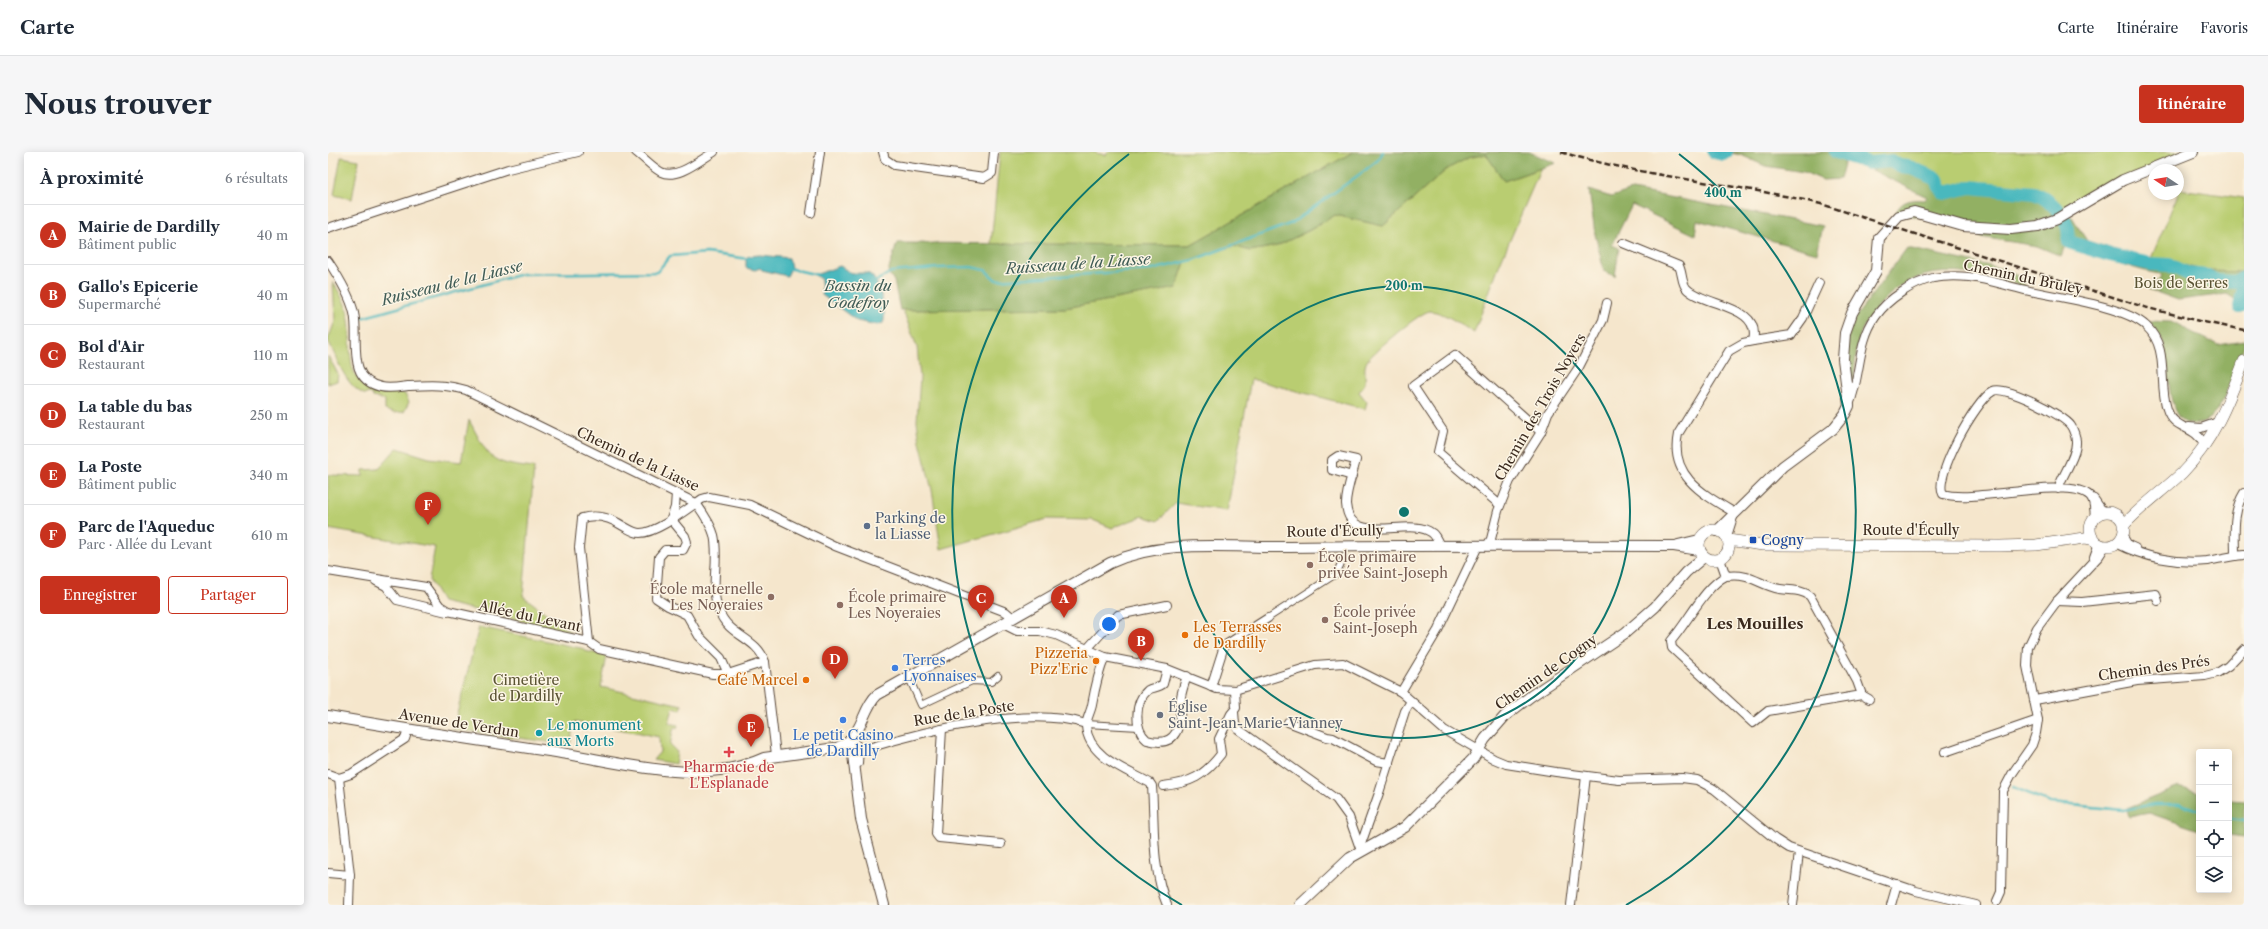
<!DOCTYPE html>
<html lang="fr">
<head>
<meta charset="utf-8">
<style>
  :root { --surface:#fff; --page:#f6f6f7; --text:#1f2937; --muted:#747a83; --line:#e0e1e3; --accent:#c8321e }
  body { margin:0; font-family:"Libre Caslon Text",serif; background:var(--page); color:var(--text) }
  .controls { position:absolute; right:12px; bottom:12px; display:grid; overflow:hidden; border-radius:4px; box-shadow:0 2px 10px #0003 }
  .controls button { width:36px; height:36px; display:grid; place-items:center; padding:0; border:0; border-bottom:1px solid var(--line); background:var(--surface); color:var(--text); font:20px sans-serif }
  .compass { position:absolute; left:1820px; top:12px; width:36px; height:36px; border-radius:50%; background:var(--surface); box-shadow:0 2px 10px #0003; rotate:282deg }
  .you { position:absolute; left:781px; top:472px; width:14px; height:14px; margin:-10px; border:3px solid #fff; border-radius:50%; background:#1a73e8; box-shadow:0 0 0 6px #1a73e833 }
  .badge { display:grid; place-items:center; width:26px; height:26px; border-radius:50%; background:var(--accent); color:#fff; font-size:13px; font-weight:700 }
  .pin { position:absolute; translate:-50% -33px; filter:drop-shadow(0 1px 2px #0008) }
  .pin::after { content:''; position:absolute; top:21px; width:14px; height:12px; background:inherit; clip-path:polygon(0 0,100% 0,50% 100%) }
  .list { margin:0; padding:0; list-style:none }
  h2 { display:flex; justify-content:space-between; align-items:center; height:52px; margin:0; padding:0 16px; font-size:17px }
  h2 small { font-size:13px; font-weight:400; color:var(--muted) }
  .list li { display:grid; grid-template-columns:26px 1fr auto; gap:12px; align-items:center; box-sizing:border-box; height:60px; padding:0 16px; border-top:1px solid var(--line) }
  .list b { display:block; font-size:15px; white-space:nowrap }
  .list p { margin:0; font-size:13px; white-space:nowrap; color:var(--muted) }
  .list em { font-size:13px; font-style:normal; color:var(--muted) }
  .actions { display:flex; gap:8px; padding:12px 16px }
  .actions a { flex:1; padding:9px 0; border:1px solid var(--accent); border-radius:4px; text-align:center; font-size:14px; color:var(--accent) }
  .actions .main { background:var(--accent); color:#fff }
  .icon { flex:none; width:22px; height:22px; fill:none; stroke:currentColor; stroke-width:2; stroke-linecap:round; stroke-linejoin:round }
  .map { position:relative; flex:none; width:1916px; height:753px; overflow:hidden; border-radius:4px }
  header { display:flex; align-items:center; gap:24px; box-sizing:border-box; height:56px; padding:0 20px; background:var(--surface); border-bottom:1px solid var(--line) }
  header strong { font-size:19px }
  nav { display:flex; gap:22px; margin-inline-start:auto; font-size:14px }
  .intro { display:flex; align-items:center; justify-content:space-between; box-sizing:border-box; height:96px; padding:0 24px }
  h1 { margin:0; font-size:28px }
  .button { padding:10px 18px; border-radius:4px; background:var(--accent); color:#fff; font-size:14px; font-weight:700 }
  main { display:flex; gap:24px; padding:0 24px }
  aside { flex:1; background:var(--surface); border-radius:4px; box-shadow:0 2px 10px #0003 }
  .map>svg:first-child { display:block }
</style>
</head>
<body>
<header>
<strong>Carte</strong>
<nav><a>Carte</a><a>Itinéraire</a><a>Favoris</a></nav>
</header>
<div class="intro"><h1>Nous trouver</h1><a class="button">Itinéraire</a></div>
<main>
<aside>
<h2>À proximité<small>6 résultats</small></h2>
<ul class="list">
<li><span class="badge">A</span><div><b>Mairie de Dardilly</b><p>Bâtiment public</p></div><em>40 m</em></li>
<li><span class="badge">B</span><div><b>Gallo's Epicerie</b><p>Supermarché</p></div><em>40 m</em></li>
<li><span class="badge">C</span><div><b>Bol d'Air</b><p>Restaurant</p></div><em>110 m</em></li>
<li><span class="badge">D</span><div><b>La table du bas</b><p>Restaurant</p></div><em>250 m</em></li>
<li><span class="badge">E</span><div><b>La Poste</b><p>Bâtiment public</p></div><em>340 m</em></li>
<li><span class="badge">F</span><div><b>Parc de l'Aqueduc</b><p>Parc · Allée du Levant</p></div><em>610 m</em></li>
</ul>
<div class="actions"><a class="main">Enregistrer</a><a>Partager</a></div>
</aside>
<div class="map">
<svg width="1916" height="753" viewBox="0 0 1916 753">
  <rect width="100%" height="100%" fill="#fcf5e5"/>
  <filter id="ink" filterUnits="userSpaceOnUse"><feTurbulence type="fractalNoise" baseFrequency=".025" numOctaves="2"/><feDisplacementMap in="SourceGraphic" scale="8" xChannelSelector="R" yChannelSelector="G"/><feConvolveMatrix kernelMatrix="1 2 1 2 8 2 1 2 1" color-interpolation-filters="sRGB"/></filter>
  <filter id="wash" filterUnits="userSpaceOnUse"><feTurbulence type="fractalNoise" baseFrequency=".012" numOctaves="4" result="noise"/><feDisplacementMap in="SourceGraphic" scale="16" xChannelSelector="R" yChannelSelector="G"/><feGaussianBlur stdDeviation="0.9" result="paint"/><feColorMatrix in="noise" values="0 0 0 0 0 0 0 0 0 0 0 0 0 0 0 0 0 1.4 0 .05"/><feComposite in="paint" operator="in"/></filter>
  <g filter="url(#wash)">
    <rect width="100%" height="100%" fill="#f5e6cc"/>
    <g fill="#b9cd71" stroke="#7a7c48">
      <polygon points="672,0 763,0 778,3 779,0 1025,0 862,93 663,92"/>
      <polygon points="1508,0 1865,0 1732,60 1725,52 1698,39 1642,35 1617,41 1605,24 1591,20 1581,15 1571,14 1559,8 1541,11"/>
      <path d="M1158,2L1176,29L1213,16L1170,116L1146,181C1133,173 1117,160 1102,159C1093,159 1045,200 1039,209C1035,216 1038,222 1037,230C1037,233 1033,237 1031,240L1039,250L1037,257L923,227L899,359L848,351L830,369L815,364L784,376L765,368L719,367L613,397L604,338L592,290L589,269L592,225L589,195L575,158L737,156L848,136L857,110L906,94L922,99L949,94L982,78L1007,63L1055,74L1119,17L1140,6Z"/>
      <polygon points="13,5 31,8 24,47 6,43"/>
      <polygon points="1852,37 1916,46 1916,120 1877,119 1841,109 1822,109"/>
      <path d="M5,130C11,140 18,151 20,163C26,189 14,221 41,237C53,243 66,237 77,242L81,250L76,260L66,261L57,258V248L45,245L44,242L39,241L38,243C17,235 9,206 0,188L7,169Z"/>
      <polygon points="0,204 10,222 9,229 0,232"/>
      <path d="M141,268C162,307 160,311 206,316L195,444L244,481L114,450L101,428L107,395L0,377V323L35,324V318L50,317L69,296L101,306L133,310Z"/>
      <polygon points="151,475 257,497 257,499 279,504 273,535 354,553 353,558 345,556 341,571 350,573 349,576 346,575 342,593 349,600 347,612 325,608 332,600 331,585 308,580 246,570 242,593 125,577"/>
    </g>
    <g fill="#92b063" stroke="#666d40">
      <polygon points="1025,0 1201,0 1228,11 1176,29 1158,2 1140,6 1119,17 1055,74 1007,63 982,78 949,94 922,99 906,94 857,110 848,136 737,156 572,158 566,129 560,120 569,91 862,93"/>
      <polygon points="1398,0 1508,0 1518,4 1512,27 1495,28 1476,20 1437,14 1413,3"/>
      <path d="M1525,7L1541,11L1563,9L1571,14L1581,15L1609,27L1612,36L1618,41L1642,35L1706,41C1719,45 1729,54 1734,66L1744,65L1759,89L1822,109H1841L1877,119L1916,120V156L1909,154L1910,149L1899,142L1850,148L1820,137L1833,126L1834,122C1820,122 1746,98 1739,88L1733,104L1709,94L1652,85L1649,82V75L1568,61C1572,48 1585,47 1597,48L1599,45L1536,14Z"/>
      <polygon points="1261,38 1283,45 1304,38 1495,74 1489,101 1369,68 1367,83 1304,53 1284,93 1291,96 1287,124 1276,119 1267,82"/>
      <path d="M1579,96L1676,117L1697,128L1696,134C1645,122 1599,105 1556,148C1547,158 1536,170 1532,183C1527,200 1527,220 1524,238L1520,226L1519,189L1526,167Z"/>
      <path d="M1820,169L1843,170L1890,193L1916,189C1916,204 1905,224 1899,238C1894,252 1889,264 1874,270C1838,283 1842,225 1839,206C1837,192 1831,179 1820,169Z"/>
      <polygon points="1851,635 1871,641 1871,678 1821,661 1801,665 1799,656"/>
      <polygon points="1901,648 1916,649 1916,685 1901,683"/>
    </g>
    <g fill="#48b8be" stroke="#42716e">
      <polygon points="432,103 461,106 463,116 459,124 434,118 432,116 427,118 418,116 418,106 421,104"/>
      <path d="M512,114C516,116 521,121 526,121C531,122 537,120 541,122C551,126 560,163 555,171L550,173L529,169L494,143L493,127L487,123Z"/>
    </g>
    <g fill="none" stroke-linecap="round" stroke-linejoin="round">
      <g stroke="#48b8be" stroke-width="2.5">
        <polyline points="460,116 490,123"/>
        <polyline points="545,131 563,120 610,116 643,115 657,118 668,128 823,118 865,108 964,71 1036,19 1050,8 1055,0"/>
        <polyline points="33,166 194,122 329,120 342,104 379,101 420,107"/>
        <polyline points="1685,635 1723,651 1795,658 1826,652 1851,652 1871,658"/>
        <polyline points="1901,666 1916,668"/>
      </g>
      <g stroke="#48b8be" stroke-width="14">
        <polyline points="1386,0 1395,2 1398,0"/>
        <path d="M1508,0L1541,11L1563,9L1571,14L1581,15L1609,27L1612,36L1617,41L1642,35L1706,41C1721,46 1736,62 1740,77C1741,82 1740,86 1741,90L1782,103L1822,112L1841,113L1861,122L1878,124L1886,129L1907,130L1916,126"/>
        <polyline points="1912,155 1916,133"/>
      </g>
    </g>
  </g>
  <g filter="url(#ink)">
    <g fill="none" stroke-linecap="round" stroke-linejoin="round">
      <defs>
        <g id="pedestrian">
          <polyline points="940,466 1008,422 1016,405"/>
          <polyline points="582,528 593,553 644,529 663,530 670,524"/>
          <polyline points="758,572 811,575"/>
        </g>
        <g id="minor">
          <path d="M308,0C316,6 324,15 333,20C349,28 372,8 386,0"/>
          <polyline points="555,0 557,7 566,13 656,26 664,21 666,0"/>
          <polyline points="483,61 492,0"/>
          <polyline points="0,76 180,17 250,0"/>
          <path d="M1295,91L1351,114C1355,122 1353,131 1359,137C1378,155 1434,153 1425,189L1415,191L1401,199L1350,282C1341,324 1375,342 1407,361"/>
          <path d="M0,109C10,124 22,143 26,161C32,186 17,227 53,235C62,237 72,235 80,234C101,233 118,232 138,238L368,351C375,361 383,372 386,383C392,408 381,436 391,459C401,485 429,485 437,510L448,603"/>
          <polyline points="1425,189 1463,183 1475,166 1491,131"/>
          <path d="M1521,253C1533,225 1529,190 1548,164C1560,147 1584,131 1605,126C1617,124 1629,124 1641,125C1660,127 1679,134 1697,138C1728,145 1797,154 1818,174C1842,196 1830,230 1839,257C1845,278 1868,273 1876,293"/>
          <polyline points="1861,275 1873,276 1890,270"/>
          <path d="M1024,324L1004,318V308L1010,304L1028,308C1025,321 1018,338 1018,352C1021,397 1082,363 1104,381C1108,384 1110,390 1112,394"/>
          <path d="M1730,337C1734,323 1749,304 1748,289C1748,285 1745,277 1743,274C1736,263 1677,233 1665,239C1648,248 1605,325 1615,342C1647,352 1741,323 1762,344C1767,349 1766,358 1767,365"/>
          <polyline points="1766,347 1773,357 1779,360"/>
          <polyline points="1172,353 1110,300 1115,279 1085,234 1127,203 1213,280"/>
          <polyline points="343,367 357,384 359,390 355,398 337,398 331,405 328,446 340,454 359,463 371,484 393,506 400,522"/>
          <polyline points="343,367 347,355 348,341"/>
          <polyline points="1794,383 1800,393 1807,396"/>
          <path d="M1788,391C1815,405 1848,412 1879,409C1891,407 1903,404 1916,403"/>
          <polyline points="1159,394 1163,387 1170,359 1182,329 1213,280 1220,261 1251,215 1275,168 1279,151"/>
          <path d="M1907,404C1907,382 1904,360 1916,341"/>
          <polyline points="1766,405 1771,391"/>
          <path d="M1392,407L1398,424C1425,421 1430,433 1452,437C1464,439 1472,437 1482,444L1529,529L1534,543L1440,559L1425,571L1344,496L1343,489C1360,470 1377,434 1398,424"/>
          <polyline points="0,419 98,435 112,454 120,459 261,490 271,497 385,522 400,522 437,510"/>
          <polyline points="48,429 58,434 69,448 119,460"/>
          <polyline points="1729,449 1754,450 1828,442 1830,449"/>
          <polyline points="675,472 689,479 712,479 728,483 777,505 839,517 889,537 907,538 987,513 1015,511 1073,540 1116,578 1166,607 1178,612 1228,620 1291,628 1354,626 1369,628 1386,637 1447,687 1461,696 1588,739 1648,753"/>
          <path d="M261,490L251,396L254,366C268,362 283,366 295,374C301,377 306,381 312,381C329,381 359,357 374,347L381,345L422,353L507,394L678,460L685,466"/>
          <polyline points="759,497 790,463 839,453"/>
          <path d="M777,505C770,521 767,536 764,553C763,559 758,568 758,574C760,605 799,618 822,631L824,634C827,675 823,715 839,753"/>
          <path d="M839,517L835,532C830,536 824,535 820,538C806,550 806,577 819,588C854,598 852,567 853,545C854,538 857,530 859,524"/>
          <polyline points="883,535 896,494 940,466"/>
          <polyline points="1073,540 1110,478 1150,394"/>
          <polyline points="1534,543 1541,547"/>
          <polyline points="1707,548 1809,529 1877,524 1889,521 1900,514 1916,497"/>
          <polyline points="906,560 907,572 910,577 1008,647 1021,665 1033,699"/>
          <polyline points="960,570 999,585 1005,586 1048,609 1061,611"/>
          <polyline points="614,577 608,682 611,686 673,692"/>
          <path d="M530,596L537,597C595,579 699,553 758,572"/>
          <polyline points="1617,600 1710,568"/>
          <polyline points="0,622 11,626 23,622 77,587 80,578"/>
          <polyline points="11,626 22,723 21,753"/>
          <path d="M835,634C863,631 876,624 893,602L891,587L903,562L908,556L907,538"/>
          <polyline points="1032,695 1051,641 1077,559 1083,549"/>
          <polyline points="0,721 22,723"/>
          <polyline points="1669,749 1673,740 1675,639 1684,622 1704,593 1708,581 1710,568 1699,514 1700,495 1709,476 1729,449 1771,404 1778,393"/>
          <polyline points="1243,753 1258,624"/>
          <polyline points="1465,753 1471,700"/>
          <polyline points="1563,753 1569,732"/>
        </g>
        <g id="tertiary">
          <polyline points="1389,379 1455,314 1505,277 1517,262 1521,254 1515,207 1517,181 1524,161 1548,119 1551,86 1571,64 1586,60 1635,74 1683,77 1710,74 1729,67 1795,28 1865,0"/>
          <polyline points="1398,384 1404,365"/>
          <polyline points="1350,393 1371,388"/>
          <path d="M0,564C74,577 147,588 221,599C290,609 369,636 436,606L508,596C513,594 519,592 522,588C535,576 536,555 549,543L782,411C837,386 902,396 961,395C1089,393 1217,394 1346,394L1371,398"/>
          <polyline points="522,588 530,596 529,611"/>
          <polyline points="517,592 525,603 533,667 556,753"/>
          <polyline points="972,753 1022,706 1077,675 1145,607 1157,587 1177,564 1203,544 1297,481 1327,455 1358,420 1376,405"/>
        </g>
        <g id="secondary">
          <circle cx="1779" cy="377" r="17"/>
          <path d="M1795,374C1813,354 1835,339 1854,321C1885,290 1901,249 1916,209"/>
          <circle cx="1386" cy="393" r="15"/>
          <polyline points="1400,388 1435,393 1672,394 1708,393 1757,386 1766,388"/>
        </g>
      </defs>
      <use href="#pedestrian" stroke="#574638" stroke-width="8"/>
      <use href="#minor" stroke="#574638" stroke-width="10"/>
      <use href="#tertiary" stroke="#574638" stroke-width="12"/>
      <use href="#secondary" stroke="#574638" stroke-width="12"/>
      <use href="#pedestrian" stroke="#fff" stroke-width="6"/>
      <use href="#minor" stroke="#fff" stroke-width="8"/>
      <use href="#tertiary" stroke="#fff" stroke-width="10"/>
      <use href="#secondary" stroke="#fff" stroke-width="11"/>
      <path stroke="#3b2a1e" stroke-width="2.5" stroke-dasharray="6 3" stroke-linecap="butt" d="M1233,0C1318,26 1407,31 1493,52L1816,155L1871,169L1916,178"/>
    </g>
  </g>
  <g fill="none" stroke="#0f766e" stroke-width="2">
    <circle cx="1076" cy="360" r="226"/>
    <path d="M854 753A451 451 0 0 1 801 2M1351 2A451 451 0 0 1 1298 753"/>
  </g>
  <circle fill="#5c6f8a" stroke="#fcf5e5" stroke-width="1.5" cx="539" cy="374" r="4"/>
  <rect fill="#1a4fb4" stroke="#fcf5e5" stroke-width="1.5" x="1421" y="384" width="8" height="8" rx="2"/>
  <g fill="#8d6e63" stroke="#fcf5e5" stroke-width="1.5">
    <circle cx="982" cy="413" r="4"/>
    <circle cx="443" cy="445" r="4"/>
    <circle cx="512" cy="453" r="4"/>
    <circle cx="997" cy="468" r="4"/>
  </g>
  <g fill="#e8710a" stroke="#fcf5e5" stroke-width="1.5">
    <circle cx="857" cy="483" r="4"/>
    <circle cx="768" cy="509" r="4"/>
    <circle cx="478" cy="528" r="4"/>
  </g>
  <g fill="#3f7fe0" stroke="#fcf5e5" stroke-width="1.5">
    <circle cx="567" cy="516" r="4"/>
    <circle cx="515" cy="568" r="4"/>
  </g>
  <circle fill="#6b7280" stroke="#fcf5e5" stroke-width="1.5" cx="832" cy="563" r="4"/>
  <circle fill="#0f9aa8" stroke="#fcf5e5" stroke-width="1.5" cx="211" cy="581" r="4"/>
  <path fill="#e0444e" stroke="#fcf5e5" stroke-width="1.5" d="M399 594h4v4h4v4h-4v4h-4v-4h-4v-4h4z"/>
  <g text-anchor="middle" stroke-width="3" stroke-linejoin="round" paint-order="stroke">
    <g font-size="14" fill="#3b2a1e" stroke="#fcf5e5">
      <text transform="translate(1695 125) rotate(12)" y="5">Chemin du Bruley</text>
      <text transform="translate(1212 255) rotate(-60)" y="5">Chemin des Trois Noyers</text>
      <text transform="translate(310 307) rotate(25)" y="5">Chemin de la Liasse</text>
      <text x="1583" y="383">Route d'Écully</text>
      <text transform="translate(1007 379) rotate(-1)" y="5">Route d'Écully</text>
      <text transform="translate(202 464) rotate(12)" y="5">Allée du Levant</text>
      <text transform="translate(1826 516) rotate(-8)" y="5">Chemin des Prés</text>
      <text transform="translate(1218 520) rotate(-35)" y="5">Chemin de Cogny</text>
      <text transform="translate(636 561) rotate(-9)" y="5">Rue de la Poste</text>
      <text transform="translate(131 571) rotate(9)" y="5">Avenue de Verdun</text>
    </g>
    <g font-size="14" fill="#5a5333" stroke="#fcf5e5">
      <text x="1853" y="136">Bois de Serres</text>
      <text x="198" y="533">Cimetière<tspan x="198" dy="16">de Dardilly</tspan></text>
    </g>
    <g font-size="14" fill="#4e5e75" stroke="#fcf5e5" text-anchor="start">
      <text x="547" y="371">Parking de<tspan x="547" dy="16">la Liasse</tspan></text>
    </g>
    <g font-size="14" fill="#164399" stroke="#fcf5e5" text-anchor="start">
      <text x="1433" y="393">Cogny</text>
    </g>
    <g font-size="14" fill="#785e54" stroke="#fcf5e5" text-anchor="start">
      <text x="990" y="410">École primaire<tspan x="990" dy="16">privée Saint-Joseph</tspan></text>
      <text x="435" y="442" text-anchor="end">École maternelle<tspan x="435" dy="16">Les Noyeraies</tspan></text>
      <text x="520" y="450">École primaire<tspan x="520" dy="16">Les Noyeraies</tspan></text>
      <text x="1005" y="465">École privée<tspan x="1005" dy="16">Saint-Joseph</tspan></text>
    </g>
    <g font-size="14" fill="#c56008" stroke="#fcf5e5" text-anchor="end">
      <text x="865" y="480" text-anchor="start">Les Terrasses<tspan x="865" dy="16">de Dardilly</tspan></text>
      <text x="760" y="506">Pizzeria<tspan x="760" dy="16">Pizz'Eric</tspan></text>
      <text x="470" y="533">Café Marcel</text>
    </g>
    <g font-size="14" fill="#366cbe" stroke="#fcf5e5" text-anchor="start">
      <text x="575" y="513">Terres<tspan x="575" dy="16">Lyonnaises</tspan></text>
      <text x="515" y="588" text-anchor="middle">Le petit Casino<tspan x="515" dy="16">de Dardilly</tspan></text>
    </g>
    <g font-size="14" fill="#5b616d" stroke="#fcf5e5" text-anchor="start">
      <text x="840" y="560">Église<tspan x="840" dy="16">Saint-Jean-Marie-Vianney</tspan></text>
    </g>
    <g font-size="14" fill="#0d838f" stroke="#fcf5e5" text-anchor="start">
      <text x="219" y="578">Le monument<tspan x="219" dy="16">aux Morts</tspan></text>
    </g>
    <g font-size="14" fill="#be3a42" stroke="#fcf5e5">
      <text x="401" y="620">Pharmacie de<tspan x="401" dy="16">L'Esplanade</tspan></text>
    </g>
    <g font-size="15" font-style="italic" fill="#405c56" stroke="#fcf5e5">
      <text transform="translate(750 112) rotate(-4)" y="5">Ruisseau de la Liasse</text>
      <text transform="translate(124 131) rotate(-14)" y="5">Ruisseau de la Liasse</text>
      <text x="530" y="139">Bassin du<tspan x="530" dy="17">Godefroy</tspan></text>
    </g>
    <g font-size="15" font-weight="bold" fill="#3b2a1e" stroke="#fcf5e5">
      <text x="1427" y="477">Les Mouilles</text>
    </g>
  </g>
  <circle cx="1076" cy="360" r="6" fill="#0f766e" stroke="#fcf5e5" stroke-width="2"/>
  <g font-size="12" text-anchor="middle" font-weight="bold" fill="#0f766e" stroke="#fcf5e5" stroke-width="3" stroke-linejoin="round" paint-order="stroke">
    <text x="1395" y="45">400 m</text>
    <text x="1076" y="138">200 m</text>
  </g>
</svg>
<div class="controls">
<button>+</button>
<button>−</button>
<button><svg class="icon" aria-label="locate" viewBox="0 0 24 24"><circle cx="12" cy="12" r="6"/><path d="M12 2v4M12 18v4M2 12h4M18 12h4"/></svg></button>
<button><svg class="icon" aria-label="layers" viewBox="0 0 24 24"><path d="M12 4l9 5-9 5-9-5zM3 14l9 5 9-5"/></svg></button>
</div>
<svg class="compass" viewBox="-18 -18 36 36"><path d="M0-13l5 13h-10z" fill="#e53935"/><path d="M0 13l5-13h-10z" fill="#747a83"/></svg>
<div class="you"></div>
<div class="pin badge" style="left:736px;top:466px">A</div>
<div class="pin badge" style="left:813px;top:509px">B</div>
<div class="pin badge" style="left:653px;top:466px">C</div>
<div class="pin badge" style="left:507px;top:527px">D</div>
<div class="pin badge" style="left:423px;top:595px">E</div>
<div class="pin badge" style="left:100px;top:373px">F</div>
</div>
</main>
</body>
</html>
